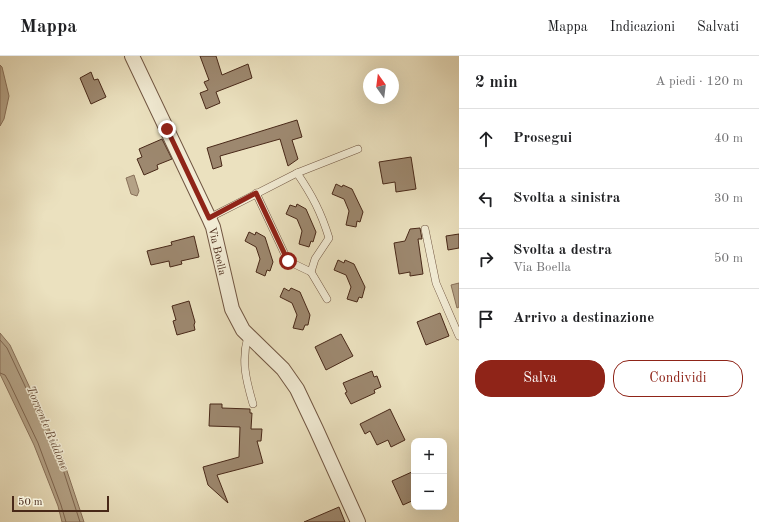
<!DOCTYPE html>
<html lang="it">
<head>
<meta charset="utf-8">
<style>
  :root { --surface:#fff; --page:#f6f6f6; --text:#202124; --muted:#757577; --line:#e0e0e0; --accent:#8f2418 }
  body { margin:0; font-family:"Old Standard TT",serif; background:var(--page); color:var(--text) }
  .controls { position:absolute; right:12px; bottom:12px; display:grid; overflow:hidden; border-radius:8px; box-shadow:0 4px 16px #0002 }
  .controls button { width:36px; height:36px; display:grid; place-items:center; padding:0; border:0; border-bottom:1px solid var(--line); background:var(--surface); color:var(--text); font:20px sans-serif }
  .compass { position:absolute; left:363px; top:12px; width:36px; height:36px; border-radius:50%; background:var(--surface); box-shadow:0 4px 16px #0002; rotate:346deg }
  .scale { position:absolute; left:12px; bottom:10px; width:97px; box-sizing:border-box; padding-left:4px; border:2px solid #482818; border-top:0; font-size:11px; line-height:14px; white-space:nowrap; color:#482818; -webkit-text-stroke:3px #f2ecd5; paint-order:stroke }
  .stop { position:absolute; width:12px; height:12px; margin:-9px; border:3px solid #8f2418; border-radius:50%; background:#fff }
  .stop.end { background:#8f2418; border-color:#fff; box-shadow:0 1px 4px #0008 }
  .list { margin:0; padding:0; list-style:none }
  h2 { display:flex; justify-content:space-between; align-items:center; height:52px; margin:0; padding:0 16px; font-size:17px }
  h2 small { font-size:13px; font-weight:400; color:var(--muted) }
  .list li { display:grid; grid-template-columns:26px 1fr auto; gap:12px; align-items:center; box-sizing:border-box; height:60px; padding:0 16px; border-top:1px solid var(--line) }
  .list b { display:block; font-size:15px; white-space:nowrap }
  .list p { margin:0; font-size:13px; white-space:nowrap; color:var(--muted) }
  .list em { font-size:13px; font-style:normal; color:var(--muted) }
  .actions { display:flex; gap:8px; padding:12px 16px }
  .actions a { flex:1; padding:9px 0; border:1px solid var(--accent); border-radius:16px; text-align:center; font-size:14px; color:var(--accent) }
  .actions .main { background:var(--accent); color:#fff }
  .icon { flex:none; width:22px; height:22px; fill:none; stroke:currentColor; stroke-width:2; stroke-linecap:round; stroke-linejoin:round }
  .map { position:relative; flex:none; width:459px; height:466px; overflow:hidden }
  header { display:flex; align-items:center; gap:24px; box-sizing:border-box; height:56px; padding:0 20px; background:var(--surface); border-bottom:1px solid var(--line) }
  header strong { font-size:19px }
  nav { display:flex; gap:22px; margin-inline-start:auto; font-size:14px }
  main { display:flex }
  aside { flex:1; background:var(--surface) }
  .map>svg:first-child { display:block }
</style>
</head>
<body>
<header>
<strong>Mappa</strong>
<nav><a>Mappa</a><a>Indicazioni</a><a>Salvati</a></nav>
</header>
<main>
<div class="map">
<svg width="459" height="466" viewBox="0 0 459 466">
  <rect width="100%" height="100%" fill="#ebe1bf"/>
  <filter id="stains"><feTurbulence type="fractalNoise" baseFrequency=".005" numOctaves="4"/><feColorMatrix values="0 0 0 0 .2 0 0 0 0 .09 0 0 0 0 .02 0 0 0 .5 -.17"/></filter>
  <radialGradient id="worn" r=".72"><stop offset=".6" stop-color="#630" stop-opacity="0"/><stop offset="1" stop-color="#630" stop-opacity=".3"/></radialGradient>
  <g fill="#b4a286" stroke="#89715a">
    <polygon points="0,9 2,11 9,40 4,63 0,70"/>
    <polygon points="134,119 139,135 137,140 131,138 126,122"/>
    <polygon points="459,227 459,251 457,252 451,229"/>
    <polygon points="0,277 10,289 63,403 84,466 62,466 58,450 34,389 0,318"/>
  </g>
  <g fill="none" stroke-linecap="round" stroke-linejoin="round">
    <g stroke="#7e654f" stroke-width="1">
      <polyline points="0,284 7,292 60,404 80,466"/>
      <polyline points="0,317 5,319 9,326 38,387 61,449 66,466"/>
    </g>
  </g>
  <g fill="#9d886f" stroke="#482818">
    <polygon points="200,0 216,0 222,19 248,8 252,22 216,36 220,47 206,53 200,37 208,34 204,26 209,24"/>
    <polygon points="91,16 94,24 98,23 106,41 91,48 80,22"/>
    <polygon points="297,64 302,81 292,84 298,103 288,110 280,83 220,100 222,110 213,113 207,92"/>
    <polygon points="162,83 172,103 157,109 158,113 144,119 137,103 142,101 139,93"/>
    <polygon points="411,101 416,133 396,136 395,126 383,128 379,106"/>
    <polygon points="336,128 342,131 343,129 352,133 363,156 360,166 357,165 356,171 346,169 349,155 344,143 332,138"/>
    <polygon points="297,148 306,153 316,176 313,186 311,185 309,191 299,188 302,175 297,163 286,158 290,149 296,151"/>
    <polygon points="420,172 422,183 418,183 423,218 410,220 410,216 399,218 394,187 405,185 410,173"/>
    <polygon points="249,176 255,179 256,176 265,181 273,206 270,215 267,214 265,220 256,216 260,203 256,191 245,185"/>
    <polygon points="459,178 459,192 448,194 446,180"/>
    <polygon points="194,180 199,201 181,205 182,208 170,211 169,205 151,209 147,195 172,189 171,186"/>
    <polygon points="338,204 344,207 345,204 354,208 365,231 362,242 359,241 357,246 347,243 351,231 346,219 334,214"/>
    <polygon points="284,232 289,235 291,232 300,236 310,259 308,269 305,269 303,274 293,272 297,259 292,247 280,241"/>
    <polygon points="189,245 195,266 194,269 195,274 177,279 173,265 176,264 172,250"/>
    <polygon points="440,257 449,280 426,289 417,266"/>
    <polygon points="341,278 353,300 326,314 315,291"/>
    <polygon points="372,315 374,321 377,320 381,331 374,334 375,337 351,348 345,337 347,336 343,327"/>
    <polygon points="210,348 222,348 222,352 250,353 250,357 252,357 251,373 262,373 261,385 257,385 263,407 217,419 228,447 208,429 203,411 239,401 240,371 209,370"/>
    <polygon points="390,353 405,384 391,391 388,384 377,389 370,375 365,378 360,368"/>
    <polygon points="414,415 414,444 403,449 392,425"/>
    <polygon points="339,451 345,466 304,466"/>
  </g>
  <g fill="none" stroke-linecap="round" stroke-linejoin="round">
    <defs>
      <g id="lane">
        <path d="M297,117C312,139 321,156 329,182L315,203L311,216"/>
        <polyline points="256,137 288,205 311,216 327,243"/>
        <polyline points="209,162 297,117 358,93"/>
        <polyline points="425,173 436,227 459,280"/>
        <path d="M248,280C241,305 246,324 253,348"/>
      </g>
      <polyline id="street" points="132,0 209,162 213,171 232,253 243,274 283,313 297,333 316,373 358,466"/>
    </defs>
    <use href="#lane" stroke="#715642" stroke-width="8"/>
    <use href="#street" stroke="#715642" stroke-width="16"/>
    <use href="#lane" stroke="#f2ecd5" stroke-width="7"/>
    <use href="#street" stroke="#f2ecd5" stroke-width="14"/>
  </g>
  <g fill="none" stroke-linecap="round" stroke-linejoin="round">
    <polyline stroke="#8f2418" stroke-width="5" points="167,73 209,162 256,137 288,205"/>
  </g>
  <g text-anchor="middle" stroke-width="3" stroke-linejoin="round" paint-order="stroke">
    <g font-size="11" fill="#482818" stroke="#f2ecd5">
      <text transform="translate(218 195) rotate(77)" y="4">Via Boella</text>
    </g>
    <g font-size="12" font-style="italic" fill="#684d39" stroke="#f2ecd5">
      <text transform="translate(48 372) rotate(67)" y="4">Torrente Riddone</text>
    </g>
  </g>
  <rect width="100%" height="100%" filter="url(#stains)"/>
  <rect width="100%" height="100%" fill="url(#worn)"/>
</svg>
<div class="controls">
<button>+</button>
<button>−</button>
</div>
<svg class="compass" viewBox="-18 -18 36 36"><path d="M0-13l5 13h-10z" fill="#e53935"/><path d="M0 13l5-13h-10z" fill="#757577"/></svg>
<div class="scale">50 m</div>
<div class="stop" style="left:288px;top:205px"></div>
<div class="stop end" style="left:167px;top:73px"></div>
</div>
<aside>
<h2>2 min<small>A piedi · 120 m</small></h2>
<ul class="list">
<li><svg class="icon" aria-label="ahead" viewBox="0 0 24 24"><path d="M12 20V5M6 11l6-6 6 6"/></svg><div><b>Prosegui</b></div><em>40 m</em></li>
<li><svg class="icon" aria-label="left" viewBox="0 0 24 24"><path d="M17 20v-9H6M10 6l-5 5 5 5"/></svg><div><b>Svolta a sinistra</b></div><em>30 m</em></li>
<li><svg class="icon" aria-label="right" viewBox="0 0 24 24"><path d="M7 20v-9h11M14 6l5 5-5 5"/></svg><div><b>Svolta a destra</b><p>Via Boella</p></div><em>50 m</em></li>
<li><svg class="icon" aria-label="arrive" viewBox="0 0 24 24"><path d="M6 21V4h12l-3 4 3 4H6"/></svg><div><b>Arrivo a destinazione</b></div></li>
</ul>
<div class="actions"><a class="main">Salva</a><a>Condividi</a></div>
</aside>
</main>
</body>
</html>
